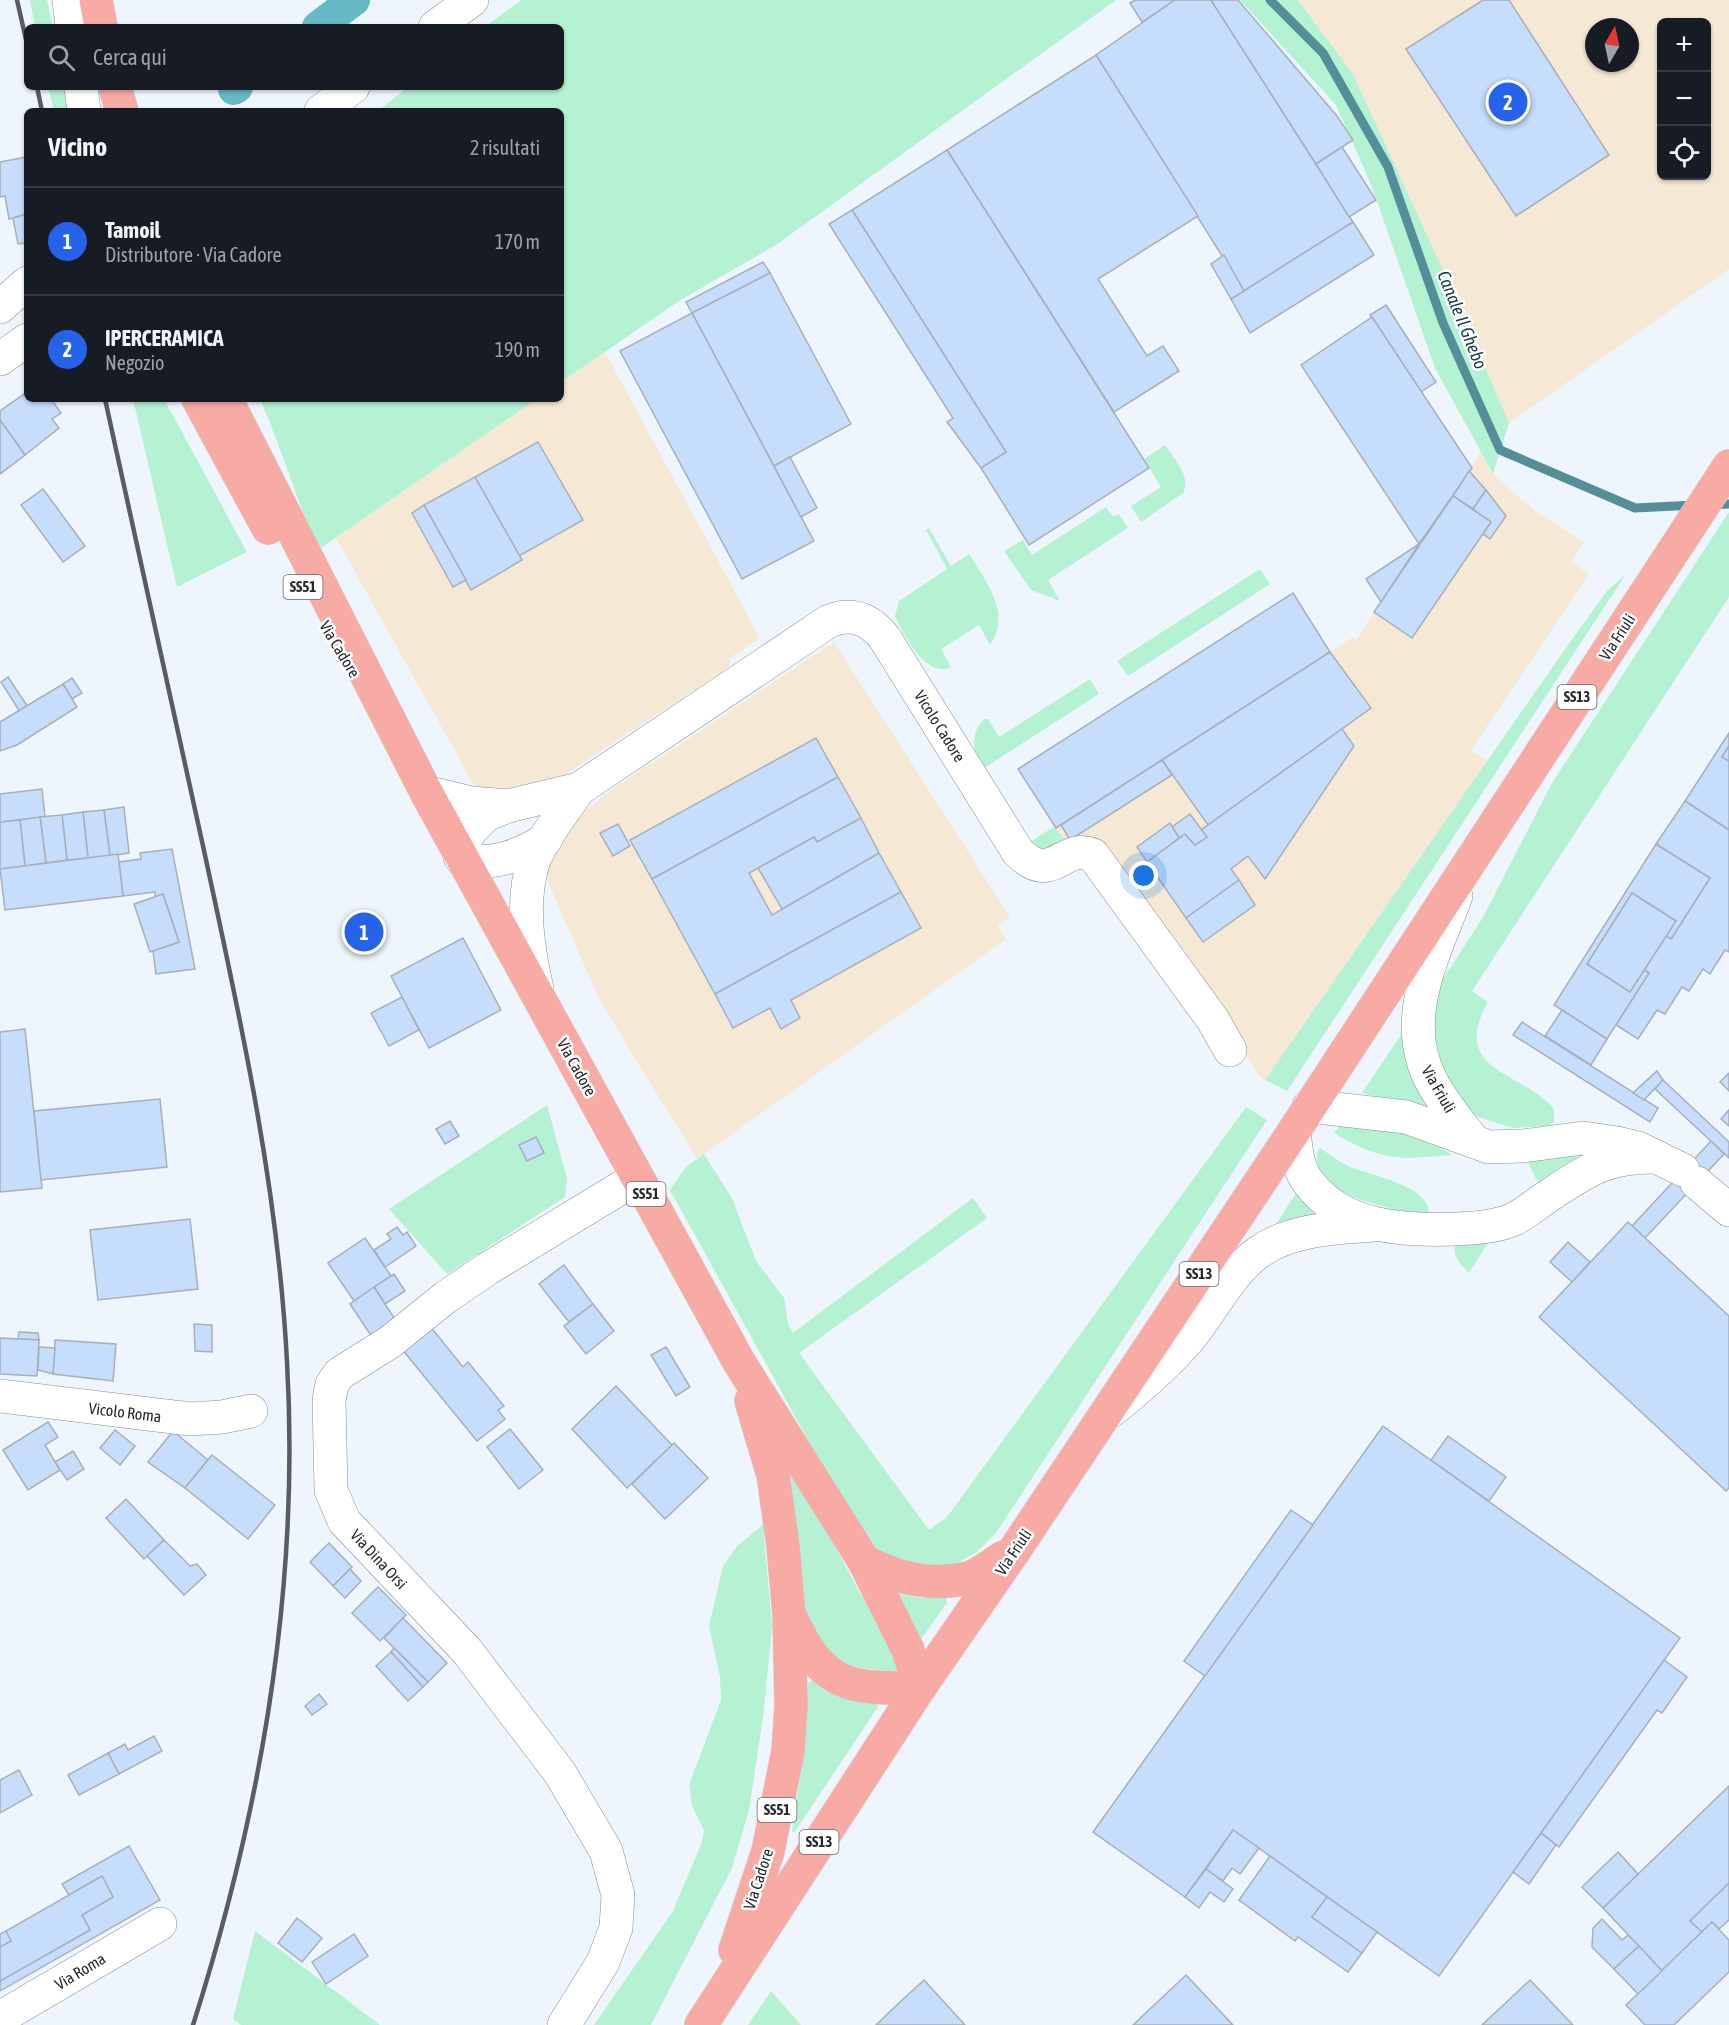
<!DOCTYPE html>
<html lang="it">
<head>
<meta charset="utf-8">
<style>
  :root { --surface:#171b24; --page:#242831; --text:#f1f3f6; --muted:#9ea1a6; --line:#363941; --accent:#2563eb }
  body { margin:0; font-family:"Asap Condensed",sans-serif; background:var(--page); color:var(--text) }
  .controls { position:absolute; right:18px; top:18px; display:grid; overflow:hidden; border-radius:9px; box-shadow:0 2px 4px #0004 }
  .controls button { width:54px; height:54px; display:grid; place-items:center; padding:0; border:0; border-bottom:2px solid var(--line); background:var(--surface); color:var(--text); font:30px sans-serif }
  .compass { position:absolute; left:1585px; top:18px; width:54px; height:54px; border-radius:50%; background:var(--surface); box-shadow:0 2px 4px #0004; rotate:9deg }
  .you { position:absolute; left:1144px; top:876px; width:21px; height:21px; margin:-15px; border:4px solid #fff; border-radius:50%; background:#1a73e8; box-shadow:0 0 0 9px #1a73e833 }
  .badge { display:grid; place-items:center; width:39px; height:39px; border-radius:50%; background:var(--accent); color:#fff; font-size:20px; font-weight:700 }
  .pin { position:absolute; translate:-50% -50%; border:3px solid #fff; box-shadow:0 2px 6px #0006 }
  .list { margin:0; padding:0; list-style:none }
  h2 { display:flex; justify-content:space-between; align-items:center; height:78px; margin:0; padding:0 24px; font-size:26px }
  h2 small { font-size:20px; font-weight:400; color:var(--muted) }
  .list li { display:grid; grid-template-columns:39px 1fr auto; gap:18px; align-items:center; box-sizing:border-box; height:108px; padding:0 24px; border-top:2px solid var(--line) }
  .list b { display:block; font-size:22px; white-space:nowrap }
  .list p { margin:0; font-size:20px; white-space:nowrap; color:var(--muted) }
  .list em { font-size:20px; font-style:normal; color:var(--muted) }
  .icon { flex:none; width:33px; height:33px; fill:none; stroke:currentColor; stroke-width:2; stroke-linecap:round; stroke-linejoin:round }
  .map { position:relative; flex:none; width:1729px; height:2025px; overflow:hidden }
  .search { position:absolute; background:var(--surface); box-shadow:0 2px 4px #0004; left:24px; top:24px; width:540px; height:66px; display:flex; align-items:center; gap:15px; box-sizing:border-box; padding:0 21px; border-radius:9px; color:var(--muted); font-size:22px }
  .panel { position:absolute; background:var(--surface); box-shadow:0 2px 4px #0004; left:24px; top:108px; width:540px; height:294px; border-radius:9px }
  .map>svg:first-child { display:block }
</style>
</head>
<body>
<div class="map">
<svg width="1729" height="2025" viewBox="0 0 1729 2025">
  <rect width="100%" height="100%" fill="#eff5fd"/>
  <g fill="#f5e9d5" fill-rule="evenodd">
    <path d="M1298,0H1729V269L1509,423L1461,311L1353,74ZM1662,22H1706V176H1662ZM1594,27H1630V63H1594Z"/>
    <polygon points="605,352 760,638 731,657 728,668 560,778 526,791 489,789 474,785 336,538 537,399 561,399 561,382"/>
    <polygon points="1481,452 1493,474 1536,512 1584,542 1572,562 1589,574 1471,750 1487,761 1265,1080 1257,1073 1211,994 1105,844 1096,839 1065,842 1056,828 1353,637 1356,640"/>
    <polygon points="834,642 1010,917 998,926 1006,939 697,1159 600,1001 544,873 555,850 577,817 611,790"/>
  </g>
  <g fill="#b4f2d3">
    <polygon points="30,0 47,0 53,27 35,27"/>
    <polygon points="521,0 1116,0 776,245 679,301 561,382 561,111 378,111 408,87 561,87 561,27 485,27"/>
    <polygon points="1240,0 1298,0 1353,74 1458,303 1509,423 1493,474 1435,368 1372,187 1336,105"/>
    <polygon points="48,87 65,87 70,111 54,111"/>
    <polygon points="133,399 164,399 247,552 177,587"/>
    <path d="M260,399H537L318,550C297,501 282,449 260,399Z"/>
    <path d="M1165,445C1174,459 1192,477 1183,493L1141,522L1131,506L1161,487L1144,459Z"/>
    <polygon points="1106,507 1113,517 1119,514 1128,528 1048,580 1060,601 1031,590 1004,551 1023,540 1032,555"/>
    <path d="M1729,512V597L1472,991L1488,1002C1448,1072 1523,1071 1554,1109V1122L1548,1126L1513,1128L1478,1117L1467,1108L1440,1069L1430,1023L1441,982L1482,919L1552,783Z"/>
    <path d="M929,528L951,566L969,554C985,580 1013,614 990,645L979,625L941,649L951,667C927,680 903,634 895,616L899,601L947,569L926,530Z"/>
    <polygon points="1260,569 1270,584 1128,676 1117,661"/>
    <polygon points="1626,574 1287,1091 1265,1080 1563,652 1607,591"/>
    <path d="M1090,679L1099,694L981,770C973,754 970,732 984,719H988L999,737Z"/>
    <polygon points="1055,826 1065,842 1044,852 1027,844"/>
    <polygon points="1403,1032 1437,1112 1362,1093"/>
    <polygon points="547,1105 567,1178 565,1197 447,1274 389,1209"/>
    <polygon points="1246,1107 1267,1120 996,1533 978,1551 960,1562 939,1570 877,1552 859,1532 670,1190 685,1168 704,1154 732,1198 756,1261 784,1298 788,1324 793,1333 973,1198 987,1218 799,1353 929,1530 947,1517"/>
    <path d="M1342,1124L1379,1125L1433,1143L1452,1155C1399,1160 1381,1161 1334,1133Z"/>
    <path d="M1320,1148C1329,1154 1338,1161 1348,1166C1367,1175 1431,1185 1429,1214C1402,1213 1332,1198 1319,1171C1317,1167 1317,1158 1317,1153Z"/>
    <polygon points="1551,1156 1575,1156 1579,1159 1538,1183 1528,1162"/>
    <polygon points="1298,1190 1329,1214 1273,1229"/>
    <path d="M1488,1243L1469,1273C1462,1266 1452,1256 1455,1246Z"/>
    <polygon points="784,1452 860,1593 888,1636 898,1670 895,1673 840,1665 805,1622"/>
    <polygon points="763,1525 772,1626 764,1710 749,1810 732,1868 651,2025 594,2025 673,1911 702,1842 704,1830 692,1806 689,1785 721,1700 720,1677 709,1626 723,1566 737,1546"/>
    <polygon points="896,1593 920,1598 946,1598 947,1603 921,1639 918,1638"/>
    <polygon points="813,1679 876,1702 878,1707 794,1833 792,1831 802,1765 808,1683"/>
    <polygon points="255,1931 380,2025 241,2025 233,2019"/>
    <polygon points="771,1991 801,2025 748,2025"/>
  </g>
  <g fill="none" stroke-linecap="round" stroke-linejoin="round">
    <g stroke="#548e98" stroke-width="9">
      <polyline points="1270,0 1323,53 1388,167 1443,323 1500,450 1635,508 1695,505"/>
      <polyline points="1711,505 1729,504"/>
    </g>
    <g stroke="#67b9c6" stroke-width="32">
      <polyline points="318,27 354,0"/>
      <polyline points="234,89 237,87"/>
    </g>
  </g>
  <g fill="#c6ddfc" stroke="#a8afb8" stroke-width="1.5">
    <polygon points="1135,0 1175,0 1142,22 1130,3"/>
    <polygon points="1175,0 1211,0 1353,222 1244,291 1096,55"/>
    <polygon points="1211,0 1238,0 1337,116 1353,140 1316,164"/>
    <polygon points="1483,0 1509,0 1609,155 1516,216 1406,49"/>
    <polygon points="1096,55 1198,216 1098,279 1147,356 1163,346 1179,371 1114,412 947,150"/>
    <polygon points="1342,147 1376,200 1349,217 1316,164"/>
    <polygon points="947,150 1149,468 1029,545 981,468 1006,452 852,210"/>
    <polygon points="26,157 27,214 9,219 5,196 0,197 0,162"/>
    <polygon points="852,210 1006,452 981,468 947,422 953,418 829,224"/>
    <polygon points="27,214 27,243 18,244 13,218"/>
    <polygon points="1353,222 1374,255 1250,333 1231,299"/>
    <polygon points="1224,255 1244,291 1231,299 1211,264"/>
    <polygon points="763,262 770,273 692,313 686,302"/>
    <polygon points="770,273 851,424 774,466 692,313"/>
    <polygon points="1386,305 1436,382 1421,392 1370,315"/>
    <polygon points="692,313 814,541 742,579 620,351"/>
    <polygon points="1372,317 1472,468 1419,544 1301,365"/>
    <polygon points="27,392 27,399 51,399 61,413 52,419 59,428 25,455 0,420 0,411"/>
    <polygon points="0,420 25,455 0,474"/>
    <polygon points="538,442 583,520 519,556 475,477"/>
    <polygon points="790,457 817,508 801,517 774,466"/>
    <polygon points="1469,471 1486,490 1473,509 1453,496"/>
    <polygon points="475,477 522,560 471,590 424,505"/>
    <polygon points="43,489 85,546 63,562 21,505"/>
    <polygon points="1486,490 1506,516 1490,539 1483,534 1491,522 1473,509"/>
    <polygon points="1453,496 1491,522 1412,638 1374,612"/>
    <polygon points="424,505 466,580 453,587 412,513"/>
    <polygon points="1419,544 1381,602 1366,579"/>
    <polygon points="1293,593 1330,652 1056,828 1018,769"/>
    <polygon points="1330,652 1371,708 1208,825 1162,760"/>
    <polygon points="8,677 28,707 20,712 1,682"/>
    <polygon points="72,678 82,693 72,699 63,684"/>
    <polygon points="63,684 77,707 17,745 0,751 0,722"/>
    <polygon points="1342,729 1354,746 1265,879 1248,856 1231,869 1239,880 1186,918 1147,862 1185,834 1195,845 1207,837 1201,830"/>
    <polygon points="1729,733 1729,746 1722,757 1729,761 1729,830 1685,801"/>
    <polygon points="816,738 838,777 652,879 630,840"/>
    <polygon points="1729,746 1729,761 1722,757"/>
    <polygon points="1162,760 1172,775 1070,840 1061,825"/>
    <polygon points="838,777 861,818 817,842 814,837 749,873 772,915 879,853 901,892 715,994 652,879"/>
    <polygon points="42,789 45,817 0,822 0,794"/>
    <polygon points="1685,801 1729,830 1729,952 1725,950 1710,974 1703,969 1689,991 1682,987 1665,1014 1657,1010 1638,1039 1616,1025 1649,973 1644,970 1666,936 1671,939 1710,878 1656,844"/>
    <polygon points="124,807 129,853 110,856 104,810"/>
    <polygon points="104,810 110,856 88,858 83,812"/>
    <polygon points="83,812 88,858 67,860 62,815"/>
    <polygon points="1190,814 1207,837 1195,845 1185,834 1179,838 1172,827"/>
    <polygon points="62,815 67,860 46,863 40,817"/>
    <polygon points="40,817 46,863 25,866 20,820"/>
    <polygon points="861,818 879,853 782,909 758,868 814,837 817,842"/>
    <polygon points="20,820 25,866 0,869 0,822"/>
    <polygon points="1170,823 1179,838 1147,862 1137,847"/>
    <polygon points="618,824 630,846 613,856 600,833"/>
    <polygon points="1656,844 1710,878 1671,939 1666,936 1676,921 1632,893 1587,964 1630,992 1644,970 1649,973 1607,1039 1554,1005"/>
    <polygon points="172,849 195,969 156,974 153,951 179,942 163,894 155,897 155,892 123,896 119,862 141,859 140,853"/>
    <polygon points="118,854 123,896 5,910 0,869"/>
    <polygon points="1239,880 1255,905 1203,942 1186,918"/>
    <polygon points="901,892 921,928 791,1000 800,1018 781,1029 770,1008 733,1028 715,994"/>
    <polygon points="1632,893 1676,921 1630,992 1587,964"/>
    <polygon points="163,894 179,942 150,952 134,904"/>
    <polygon points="463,938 501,1010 429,1048 391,976"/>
    <polygon points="402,997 419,1030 389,1046 371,1013"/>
    <polygon points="1562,1010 1607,1039 1591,1065 1545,1036"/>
    <polygon points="1522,1022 1658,1108 1650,1122 1513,1035"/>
    <polygon points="25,1029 42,1188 0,1192 0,1032"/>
    <polygon points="1657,1071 1663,1080 1644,1100 1633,1093"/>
    <polygon points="1729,1073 1729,1091 1720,1082"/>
    <polygon points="1663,1080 1729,1142 1729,1158 1655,1089"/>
    <polygon points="160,1099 167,1167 41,1180 34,1111"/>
    <polygon points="1729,1110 1729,1126 1721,1119"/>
    <polygon points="450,1121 459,1136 445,1144 436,1129"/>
    <polygon points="536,1137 544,1153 527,1161 519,1145"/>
    <polygon points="1711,1141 1724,1154 1645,1238 1632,1226"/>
    <polygon points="190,1219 198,1289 98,1300 90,1230"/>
    <polygon points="1628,1222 1729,1316 1729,1488 1726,1491 1539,1317"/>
    <polygon points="397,1227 403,1235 407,1232 416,1246 385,1267 374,1250 391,1239 387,1234"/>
    <polygon points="365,1238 391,1276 354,1301 328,1263"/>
    <polygon points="1568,1242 1590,1262 1572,1282 1550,1262"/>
    <polygon points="564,1265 593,1304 569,1322 539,1284"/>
    <polygon points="394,1274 405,1291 385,1304 374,1287"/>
    <polygon points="374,1287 398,1324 374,1340 350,1304"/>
    <polygon points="593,1304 614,1331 586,1354 564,1326"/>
    <polygon points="194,1324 212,1325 212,1352 195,1351"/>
    <polygon points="429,1325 463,1367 468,1362 504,1406 498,1410 505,1419 477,1441 401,1348"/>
    <polygon points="19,1332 38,1333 39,1340 18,1339"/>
    <polygon points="0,1338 39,1340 37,1376 0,1374"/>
    <polygon points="55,1340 116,1344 113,1381 53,1374"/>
    <polygon points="39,1347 55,1348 53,1374 38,1370"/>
    <polygon points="666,1347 690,1387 676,1396 651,1355"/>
    <polygon points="616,1386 672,1445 627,1488 572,1429"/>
    <polygon points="48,1422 58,1437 45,1445 60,1470 28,1490 3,1450"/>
    <polygon points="1383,1426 1680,1638 1439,1976 1233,1830 1185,1897 1093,1832"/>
    <polygon points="510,1429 543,1470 519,1489 487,1447"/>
    <polygon points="115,1430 135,1446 120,1465 100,1448"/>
    <polygon points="173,1431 208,1460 185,1488 148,1462"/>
    <polygon points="1448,1436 1506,1477 1489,1501 1431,1460"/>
    <polygon points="674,1443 708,1478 665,1519 632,1484"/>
    <polygon points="73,1451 84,1469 67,1480 55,1462"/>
    <polygon points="212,1455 275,1505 248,1539 185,1488"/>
    <polygon points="126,1499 164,1540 144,1559 106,1518"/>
    <polygon points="1291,1510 1313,1525 1205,1676 1184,1661"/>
    <polygon points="164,1540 190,1566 197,1564 206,1575 184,1595 147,1556"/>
    <polygon points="329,1543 352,1567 333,1586 310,1562"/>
    <polygon points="350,1569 361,1581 345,1598 333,1586"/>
    <polygon points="378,1587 406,1615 380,1641 352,1613"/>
    <polygon points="403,1618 447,1663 428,1682 384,1638"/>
    <polygon points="394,1648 428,1682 423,1687 391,1652"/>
    <polygon points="391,1652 423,1687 408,1701 376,1666"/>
    <polygon points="1664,1660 1687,1677 1662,1713 1657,1710 1559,1847 1541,1833"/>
    <polygon points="319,1694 327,1704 312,1715 305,1706"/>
    <polygon points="154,1736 162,1751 119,1774 108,1753 125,1744 128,1750"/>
    <polygon points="108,1753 119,1774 79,1795 68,1775"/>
    <polygon points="19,1770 32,1795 0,1813 0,1780"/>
    <polygon points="1729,1786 1729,1883 1690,1921 1702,1932 1662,1971 1603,1908"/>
    <polygon points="1233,1830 1259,1848 1240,1874 1232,1868 1223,1881 1206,1869"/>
    <polygon points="1541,1833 1556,1845 1529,1884 1513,1872"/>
    <polygon points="129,1846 160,1900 0,1991 0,1981 90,1930 82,1915 113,1897 102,1876 69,1895 62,1884"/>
    <polygon points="1618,1852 1638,1874 1603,1908 1582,1887"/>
    <polygon points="1270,1856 1327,1897 1312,1917 1362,1953 1348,1972 1298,1937 1295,1941 1239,1900"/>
    <polygon points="1206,1869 1233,1889 1224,1902 1210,1892 1199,1908 1185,1897"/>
    <polygon points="102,1876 113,1897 82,1915 90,1930 0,1981 0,1947 11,1941 6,1931"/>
    <polygon points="1729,1883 1729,1920 1719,1929 1712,1922 1702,1932 1690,1921"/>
    <polygon points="1327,1897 1377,1932 1362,1953 1312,1917"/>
    <polygon points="297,1918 322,1938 302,1962 278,1943"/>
    <polygon points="1602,1919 1622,1940 1628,1935 1639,1946 1614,1969 1592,1947 1593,1928"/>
    <polygon points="1712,1922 1729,1940 1729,1972 1674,2025 1645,2025 1626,2005"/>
    <polygon points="6,1931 11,1941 0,1947 0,1934"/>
    <polygon points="354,1934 368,1956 326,1984 312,1962"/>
    <polygon points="1639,1946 1662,1971 1638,1994 1614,1969"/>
    <polygon points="1186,1975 1233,2025 1133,2025"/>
    <polygon points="924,1980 965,2025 876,2025 900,2002"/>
    <polygon points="1530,1980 1573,2025 1482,2025"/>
  </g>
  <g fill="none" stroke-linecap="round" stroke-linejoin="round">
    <defs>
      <g id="minor">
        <polyline points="69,0 72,27"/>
        <polyline points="435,27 472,0"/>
        <polyline points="81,87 84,111"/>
        <polyline points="321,111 353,87"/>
        <polyline points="0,307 27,283"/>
        <polyline points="0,359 27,340"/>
        <polyline points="426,792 471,803 508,806"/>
        <path d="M460,857L469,832L486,815L508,806L579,789L829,621C852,612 869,619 884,637L1018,852C1053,887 1062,842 1093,855L1213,1020L1230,1050"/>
        <path d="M463,861C495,864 519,857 546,839"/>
        <path d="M1456,896C1433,957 1398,1022 1433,1084C1444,1104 1459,1122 1473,1140"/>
        <path d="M537,989C528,948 520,901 534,860C544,835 564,812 579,789"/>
        <polyline points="1309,1106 1406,1117 1489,1147 1523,1146 1583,1138 1617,1143 1638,1148 1683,1170"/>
        <path d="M1294,1131C1296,1149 1297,1168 1309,1183C1343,1228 1404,1231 1456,1229C1474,1228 1497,1227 1514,1219C1525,1214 1535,1205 1544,1199C1586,1171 1605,1156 1657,1157"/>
        <polyline points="1697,1183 1729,1210"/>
        <polyline points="0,1396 190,1419 222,1417 251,1411"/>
        <path d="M1111,1411C1139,1389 1164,1367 1188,1340C1212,1312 1229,1273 1259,1252C1291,1229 1336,1228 1374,1225"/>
        <polyline points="0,2018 160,1924"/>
        <polyline points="564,2025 603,1962 616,1928 618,1895 606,1851 560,1773 467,1651 344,1521 331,1490 329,1400 332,1384 339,1374 390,1342 446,1297 487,1269 637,1178"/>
      </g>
      <g id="major">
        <polyline points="96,0 101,27"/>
        <polyline points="115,87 122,111"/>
        <polyline points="198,399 268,528"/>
        <polyline points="226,399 426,792 739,1362 864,1561 908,1650 920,1687"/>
        <path d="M864,1561C896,1578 931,1587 968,1578C980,1575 993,1563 1004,1557"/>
        <path d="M792,1620C823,1687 850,1690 920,1687"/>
        <polyline points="735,1950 768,1851 788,1751 791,1706 789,1614 783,1546 773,1475 751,1401"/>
        <polyline points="701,2025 920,1687 1014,1551 1294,1131 1729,466"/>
      </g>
    </defs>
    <use href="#minor" stroke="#878e97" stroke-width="34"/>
    <use href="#major" stroke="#d4d4d5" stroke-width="34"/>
    <use href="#minor" stroke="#fff" stroke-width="33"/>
    <use href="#major" stroke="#f8aaa4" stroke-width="33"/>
    <g stroke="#595c61" stroke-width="4.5">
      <polyline points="17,0 27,44"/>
      <polyline points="37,87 42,111"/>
      <path d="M105,399C138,548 170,697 203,846C240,1017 278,1187 287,1362C300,1587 261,1811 193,2025"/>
    </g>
  </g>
  <g text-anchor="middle" stroke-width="5" stroke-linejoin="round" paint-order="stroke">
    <g fill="#fff" stroke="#67686b" stroke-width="1.5">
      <rect x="283.5" y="575" width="39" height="24" rx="4.5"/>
      <rect x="1557.5" y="685" width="39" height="24" rx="4.5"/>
      <rect x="626.5" y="1182" width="39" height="24" rx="4.5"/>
      <rect x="1179.5" y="1262" width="39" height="24" rx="4.5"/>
      <rect x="757.5" y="1798" width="39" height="24" rx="4.5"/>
      <rect x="799.5" y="1830" width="39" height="24" rx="4.5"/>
    </g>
    <g font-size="15" font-weight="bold" fill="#26282c">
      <text x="303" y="592">SS51</text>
      <text x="1577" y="702">SS13</text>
      <text x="646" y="1199">SS51</text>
      <text x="1199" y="1279">SS13</text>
      <text x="777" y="1815">SS51</text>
      <text x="819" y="1847">SS13</text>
    </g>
    <g font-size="16" fill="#26282c" stroke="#fff">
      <text transform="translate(1617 637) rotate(-57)" y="6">Via Friuli</text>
      <text transform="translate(340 649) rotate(59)" y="6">Via Cadore</text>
      <text transform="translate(940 726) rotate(58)" y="6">Vicolo Cadore</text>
      <text transform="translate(577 1067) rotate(61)" y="6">Via Cadore</text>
      <text transform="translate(1439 1089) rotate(60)" y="6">Via Friuli</text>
      <text transform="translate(125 1412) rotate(7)" y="6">Vicolo Roma</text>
      <text transform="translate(1013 1552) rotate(-56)" y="6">Via Friuli</text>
      <text transform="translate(379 1559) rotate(47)" y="6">Via Dina Orsi</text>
      <text transform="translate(758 1879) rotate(-72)" y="6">Via Cadore</text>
      <text transform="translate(80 1971) rotate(-31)" y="6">Via Roma</text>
    </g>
    <g font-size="18" font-style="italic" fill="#1a4147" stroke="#fff">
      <text transform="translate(1462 320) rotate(68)" y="6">Canale Il Ghebo</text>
    </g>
  </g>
</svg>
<div class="controls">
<button>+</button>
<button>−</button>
<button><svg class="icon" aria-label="locate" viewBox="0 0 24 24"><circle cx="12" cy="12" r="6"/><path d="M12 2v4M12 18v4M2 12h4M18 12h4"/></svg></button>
</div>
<svg class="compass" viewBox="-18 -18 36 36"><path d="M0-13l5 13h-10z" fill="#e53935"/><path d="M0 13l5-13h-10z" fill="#9ea1a6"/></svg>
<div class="you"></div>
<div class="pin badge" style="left:364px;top:932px">1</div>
<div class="pin badge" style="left:1508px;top:102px">2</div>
<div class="search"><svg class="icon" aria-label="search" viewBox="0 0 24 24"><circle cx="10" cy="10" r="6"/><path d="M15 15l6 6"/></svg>Cerca qui</div>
<section class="panel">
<h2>Vicino<small>2 risultati</small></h2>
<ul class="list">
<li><span class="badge">1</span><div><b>Tamoil</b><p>Distributore · Via Cadore</p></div><em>170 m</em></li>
<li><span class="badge">2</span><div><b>IPERCERAMICA</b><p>Negozio</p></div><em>190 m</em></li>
</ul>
</section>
</div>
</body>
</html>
